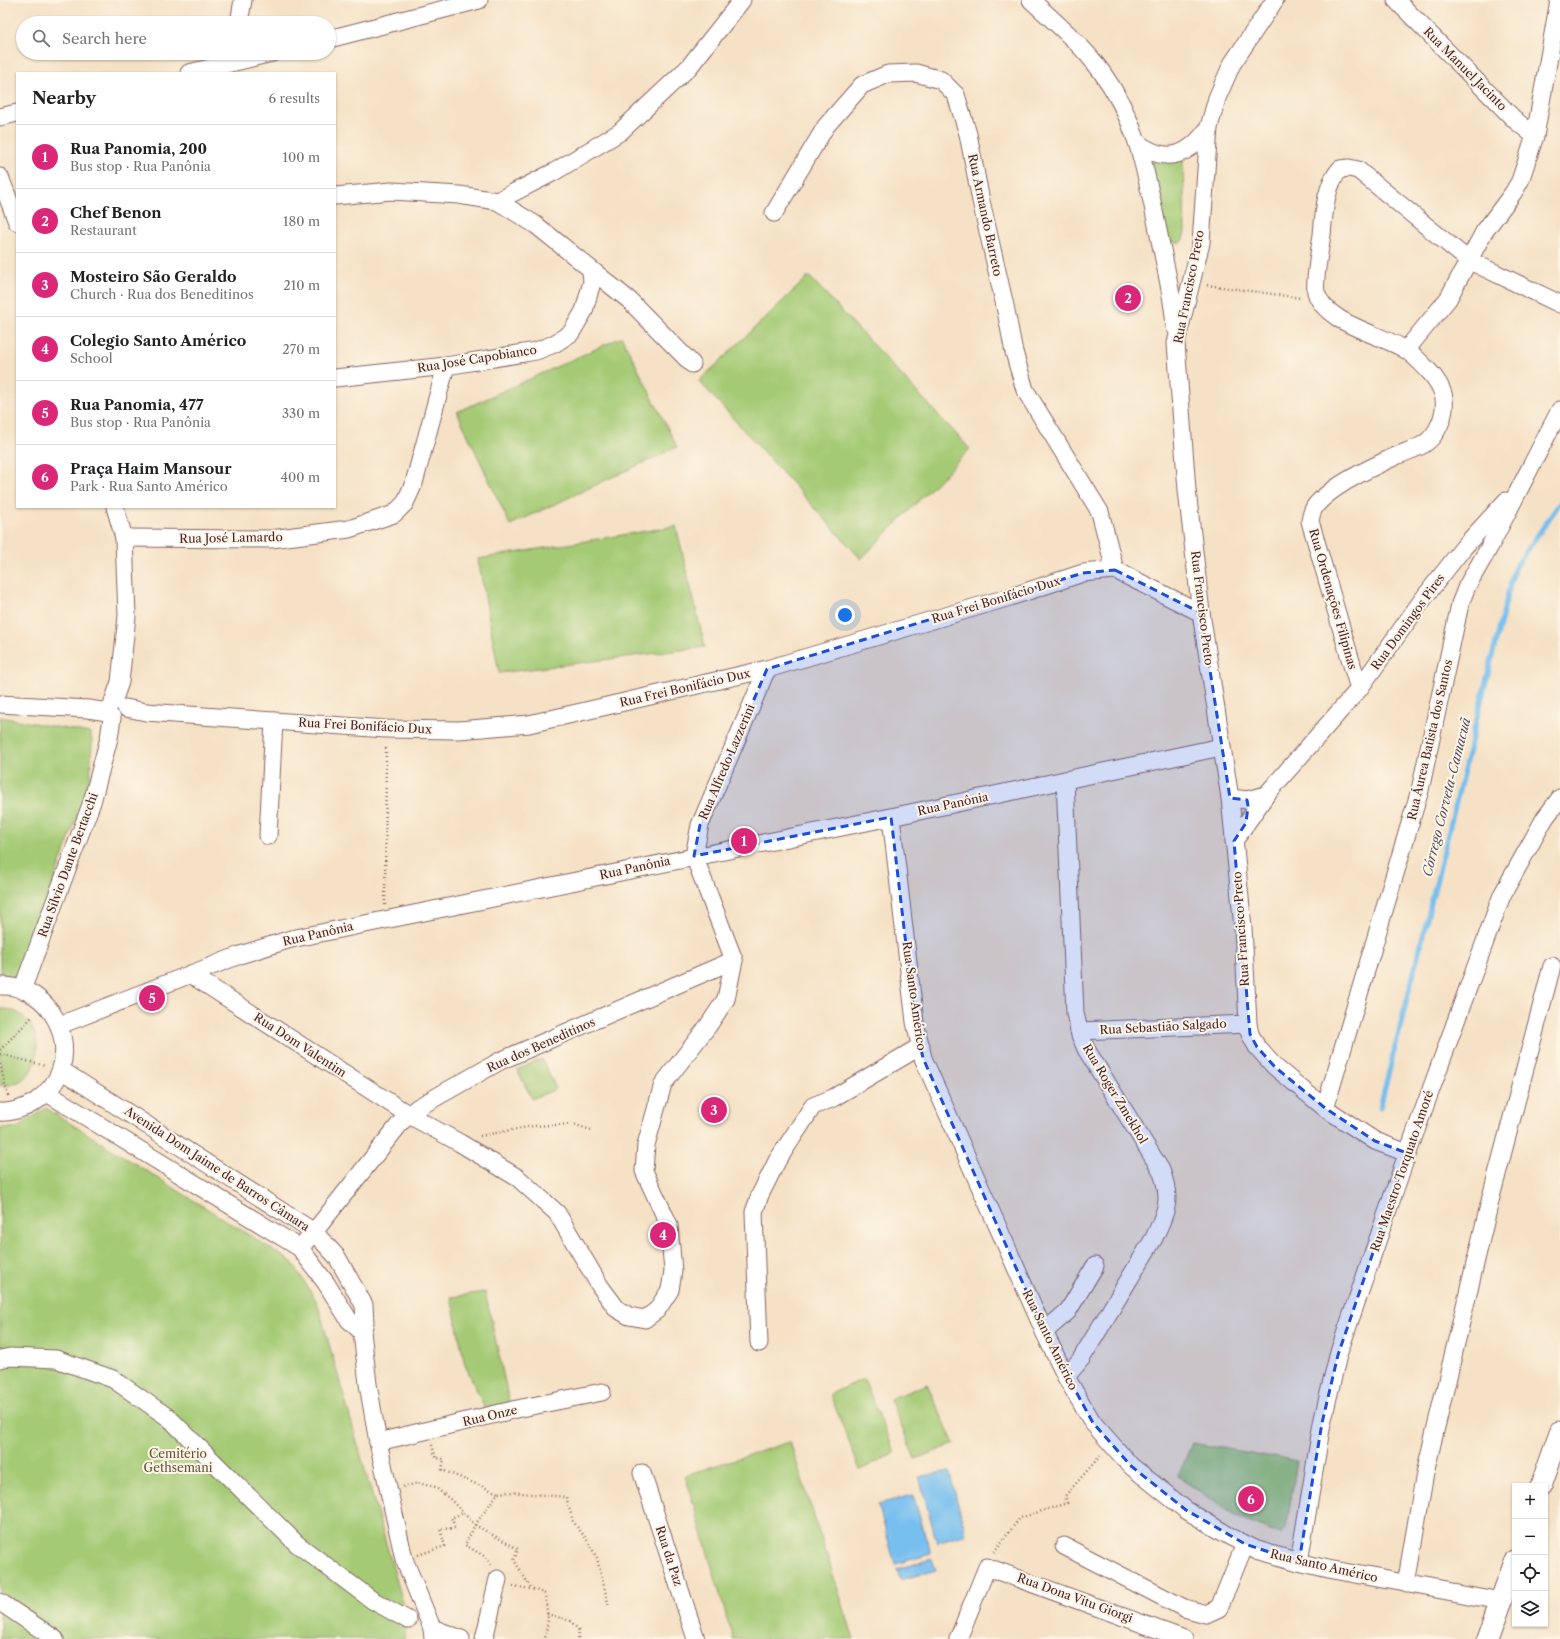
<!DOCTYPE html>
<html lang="en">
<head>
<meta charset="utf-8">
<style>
  :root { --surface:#fff; --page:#f2f2f2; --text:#202124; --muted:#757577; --line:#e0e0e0; --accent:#db2777 }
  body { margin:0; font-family:"Libre Caslon Text",serif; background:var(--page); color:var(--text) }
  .controls { position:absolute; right:12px; bottom:12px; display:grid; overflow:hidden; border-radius:0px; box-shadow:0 1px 3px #0004 }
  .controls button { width:36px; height:36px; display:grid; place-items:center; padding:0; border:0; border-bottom:1px solid var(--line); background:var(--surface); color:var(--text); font:20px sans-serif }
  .you { position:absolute; left:845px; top:615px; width:14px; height:14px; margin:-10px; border:3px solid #fff; border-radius:50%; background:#1a73e8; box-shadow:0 0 0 6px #1a73e833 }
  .badge { display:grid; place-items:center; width:26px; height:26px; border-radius:50%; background:var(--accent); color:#fff; font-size:13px; font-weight:700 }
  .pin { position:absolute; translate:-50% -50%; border:2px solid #fff; box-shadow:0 1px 4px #0006 }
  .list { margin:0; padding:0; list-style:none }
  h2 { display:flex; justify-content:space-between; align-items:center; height:52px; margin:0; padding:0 16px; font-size:17px }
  h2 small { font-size:13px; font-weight:400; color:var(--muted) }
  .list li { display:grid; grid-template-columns:26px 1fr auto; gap:12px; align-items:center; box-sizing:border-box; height:64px; padding:0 16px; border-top:1px solid var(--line) }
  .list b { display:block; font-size:15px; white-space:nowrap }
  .list p { margin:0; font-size:13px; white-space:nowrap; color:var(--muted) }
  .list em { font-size:13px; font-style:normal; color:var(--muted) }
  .icon { flex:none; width:22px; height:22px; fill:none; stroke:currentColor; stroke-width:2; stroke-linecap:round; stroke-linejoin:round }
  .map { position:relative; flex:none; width:1560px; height:1639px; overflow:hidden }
  .search { position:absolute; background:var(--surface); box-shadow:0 1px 3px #0004; left:16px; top:16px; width:320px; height:44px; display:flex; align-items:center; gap:10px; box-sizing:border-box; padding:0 14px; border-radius:22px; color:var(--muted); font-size:15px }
  .panel { position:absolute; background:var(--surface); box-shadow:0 1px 3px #0004; left:16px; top:72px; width:320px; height:436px; border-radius:0px }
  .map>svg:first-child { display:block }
</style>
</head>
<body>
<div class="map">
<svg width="1560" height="1639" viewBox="0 0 1560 1639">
  <rect width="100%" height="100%" fill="#fcf5e5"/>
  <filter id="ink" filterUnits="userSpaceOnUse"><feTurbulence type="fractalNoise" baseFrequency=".025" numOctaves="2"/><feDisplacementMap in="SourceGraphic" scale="8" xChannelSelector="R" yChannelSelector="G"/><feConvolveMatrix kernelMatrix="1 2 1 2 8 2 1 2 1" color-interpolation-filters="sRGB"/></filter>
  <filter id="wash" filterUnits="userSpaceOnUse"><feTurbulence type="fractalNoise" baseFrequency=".012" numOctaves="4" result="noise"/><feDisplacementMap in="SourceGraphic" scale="16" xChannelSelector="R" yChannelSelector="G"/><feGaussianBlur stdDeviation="0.9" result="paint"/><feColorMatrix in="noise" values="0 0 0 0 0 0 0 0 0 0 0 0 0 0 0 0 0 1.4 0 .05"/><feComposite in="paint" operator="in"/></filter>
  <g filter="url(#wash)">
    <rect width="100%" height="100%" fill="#f5e1c5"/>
    <g fill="#a4ca75" stroke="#777450">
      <polygon points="1149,155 1183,157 1185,232 1182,242 1177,243 1168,241"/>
      <polygon points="809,276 970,449 861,559 699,381"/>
      <polygon points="622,337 677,447 510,525 457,412"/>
      <polygon points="676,526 705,647 499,673 478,559"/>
      <polygon points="0,717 90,733 92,740 90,781 20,974 0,978"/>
      <path d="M0,1009C43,1007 52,1077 9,1085C7,1086 3,1085 0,1086Z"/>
      <polygon points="542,1059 556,1089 532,1099 517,1070"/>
      <polygon points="46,1108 292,1262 317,1302 408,1620 404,1639 0,1639 0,1128 17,1128"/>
      <polygon points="485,1292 510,1405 486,1410 465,1365 451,1297"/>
      <polygon points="864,1379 895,1453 860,1470 830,1394"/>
      <polygon points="927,1384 954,1444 915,1459 890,1399"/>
      <polygon points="790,1442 854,1639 733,1639 685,1475"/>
      <path d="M1192,1443L1297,1461L1286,1529L1281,1533C1252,1531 1203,1493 1178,1477Z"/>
    </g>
    <g fill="#77bfef" stroke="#606f8d">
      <polygon points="949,1471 966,1534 937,1543 919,1477"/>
      <polygon points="913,1495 931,1554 895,1564 878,1504"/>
      <polygon points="932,1559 936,1570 900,1580 897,1569"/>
    </g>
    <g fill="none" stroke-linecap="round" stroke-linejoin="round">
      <polyline stroke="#77bfef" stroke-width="5" points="1380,1108 1514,569 1560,503"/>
    </g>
  </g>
  <g filter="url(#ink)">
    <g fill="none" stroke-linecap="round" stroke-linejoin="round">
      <defs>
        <g id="minor">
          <path d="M1031,0C1056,23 1081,44 1101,71C1139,123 1146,174 1159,235C1165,266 1173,296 1175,327"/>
          <polyline points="1275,0 1232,64 1217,98 1209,127 1201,243 1176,343 1187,490 1201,613 1230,798 1243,928 1248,1024 1250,1034 1257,1047 1275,1067 1325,1108 1375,1141 1407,1153"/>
          <polyline points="1396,0 1516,121 1535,136"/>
          <polyline points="239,23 243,0"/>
          <polyline points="329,39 479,0"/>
          <polyline points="189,73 272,53"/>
          <polyline points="0,117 17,113"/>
          <path d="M1139,144C1168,165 1190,155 1209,127"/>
          <polyline points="0,177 17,222"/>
          <polyline points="335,196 392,191 459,195 497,201 536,225 629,300 692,364"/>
          <polyline points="497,201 554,172 620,132 689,67 742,0"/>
          <polyline points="774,213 826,126 862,85 888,74 916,73 941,80 956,95 968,134 981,201 1005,306 1014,352 1025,390 1100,512 1115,570"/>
          <polyline points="1406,350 1448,299 1484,232 1513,193 1520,181 1535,136 1559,0"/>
          <polyline points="335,378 446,366 536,351 554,344 571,333 584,311 592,282 591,270"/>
          <polyline points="124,538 271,539 349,529 394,514 405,503 414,483 446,366"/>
          <path d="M1359,689L1310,521C1311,515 1312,510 1316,505C1333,485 1372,467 1396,456C1405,452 1416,449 1424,444C1437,436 1446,415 1444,399C1443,389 1435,377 1428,370C1421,363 1414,355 1406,350C1381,334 1325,324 1316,292C1314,283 1320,247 1322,235C1324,213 1325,186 1340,169L1349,168L1358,170L1468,260L1560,304"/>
          <polyline points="113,702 120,682 127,616 124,538 115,507"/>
          <polyline points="0,704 88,709 108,712"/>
          <polyline points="126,708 146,712 386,729 459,730 529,724 767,669 1010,597 1083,573 1115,570 1201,613"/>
          <path d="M1065,780L1075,1013L1080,1035L1086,1049L1161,1170C1172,1199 1167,1210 1154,1238L1081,1359L1066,1377"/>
          <polyline points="1230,798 1247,800 1266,795"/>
          <polyline points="891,817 915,1022 923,1058 1048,1340 1066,1377 1093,1423 1131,1466 1186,1510 1231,1537 1257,1550 1299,1562 1323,1568 1501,1601"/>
          <polyline points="268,836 274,721"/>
          <polyline points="1234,841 1266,795 1359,689 1423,599 1463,548 1506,501"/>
          <polyline points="190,974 409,1115 460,1143 518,1178 557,1213 600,1286 617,1309 629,1316 645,1319 657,1310 670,1290 673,1271 669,1225 644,1171 646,1145 663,1084 708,1026 726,999 734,960"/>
          <path d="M0,986C43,984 73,1029 61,1069C57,1082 46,1094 35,1102C25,1108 11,1113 0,1112"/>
          <polyline points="22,990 92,802 109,738 112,718"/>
          <polyline points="60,1025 240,955 291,939 891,817 1221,747"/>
          <polyline points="1079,1031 1248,1024"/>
          <polyline points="61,1070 314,1232 337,1257 364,1305 365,1322 362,1332 368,1384 378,1442 404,1559 432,1628 433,1639"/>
          <polyline points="47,1093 300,1248 326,1283 349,1320 362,1332"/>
          <polyline points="1325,1108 1420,790 1460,604 1467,586 1490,546 1560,410"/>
          <polyline points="300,1248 314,1232 402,1121 417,1108 500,1061 734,960 694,856 700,825 767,669"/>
          <polyline points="1044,1332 1068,1311 1095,1266"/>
          <polyline points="759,1343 754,1212 760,1195 777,1161 813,1106 833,1098 921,1046"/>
          <polyline points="0,1359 10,1357 56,1359 113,1379 169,1418 297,1544 372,1600 408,1620"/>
          <polyline points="378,1442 517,1409 602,1392"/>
          <polyline points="642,1473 696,1639"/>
          <polyline points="1064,1546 1184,1608 1206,1614 1219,1608 1245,1544"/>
          <polyline points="1299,1562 1322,1423 1338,1355 1403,1166 1502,895 1545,818 1560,798"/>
          <polyline points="1406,1584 1425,1473 1491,1197 1552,966"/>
          <polyline points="0,1602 55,1639"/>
          <polyline points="432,1628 461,1639"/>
          <polyline points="484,1639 498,1579"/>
          <polyline points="958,1639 987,1567 1184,1639"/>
        </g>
        <g id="major">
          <polyline points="1541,1486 1560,1432"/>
          <polyline points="1487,1639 1515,1561"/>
        </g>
      </defs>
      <use href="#minor" stroke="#866361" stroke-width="19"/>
      <use href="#major" stroke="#866361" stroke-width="23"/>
      <g stroke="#866361" stroke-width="2.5" stroke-dasharray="1 3" stroke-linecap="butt">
        <polyline points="1207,285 1301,298"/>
        <polyline points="385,905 386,746"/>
        <polyline points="0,1050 33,1016"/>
        <polyline points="0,1054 46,1066"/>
        <polyline points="0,1064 8,1096"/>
        <polyline points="480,1136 533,1126 573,1124 591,1130"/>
        <polyline points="432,1445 436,1458 444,1459 442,1470 498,1493"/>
        <polyline points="403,1487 418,1483 435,1487 450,1499 475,1525 518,1549 514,1560 531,1588 545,1594 548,1619 545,1639"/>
        <polyline points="994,1552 1020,1518 1067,1503 1065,1496 1100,1456"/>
        <polyline points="418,1555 445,1546 440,1529 456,1528 451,1518 464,1513"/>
        <polyline points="491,1565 486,1557 465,1545 475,1525 498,1493 509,1492 566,1497 573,1521 587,1540 597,1558 609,1607"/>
        <polyline points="513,1586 536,1590"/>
        <polyline points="547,1614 571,1621 579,1631 578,1639"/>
      </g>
      <use href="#minor" stroke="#fff" stroke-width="17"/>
      <use href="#major" stroke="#fff" stroke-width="21"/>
    </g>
  </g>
  <path fill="#1d4ed8" fill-opacity="0.2" stroke="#1d4ed8" stroke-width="3" stroke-dasharray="8 5" stroke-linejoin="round" d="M1115,570L1201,613L1230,798L1247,800L1248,806L1246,823L1234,841L1250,1034L1257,1047L1275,1067L1325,1108L1375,1141L1407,1153L1338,1355L1322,1423L1299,1562L1245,1544L1186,1510L1131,1466L1093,1423L1048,1340L923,1058L915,1022L891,817L694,856L700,825L767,669L1083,573Z"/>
  <g text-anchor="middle" stroke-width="4" stroke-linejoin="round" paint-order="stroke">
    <g font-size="12" fill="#4a1f2b" stroke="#fcf5e5">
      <text transform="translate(1465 69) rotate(45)" y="4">Rua Manuel Jacinto</text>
      <text transform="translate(985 215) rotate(78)" y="4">Rua Armando Barreto</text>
      <text transform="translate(1189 287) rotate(-79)" y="4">Rua Francisco Preto</text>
      <text transform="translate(477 359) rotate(-9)" y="4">Rua José Capobianco</text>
      <text transform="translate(231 538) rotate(-1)" y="4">Rua José Lamardo</text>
      <text transform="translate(1333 599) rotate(74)" y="4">Rua Ordenações Filipinas</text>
      <text transform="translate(996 600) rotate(-17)" y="4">Rua Frei Bonifácio Dux</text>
      <text transform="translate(1202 608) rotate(83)" y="4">Rua Francisco Preto</text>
      <text transform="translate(1408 622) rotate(-54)" y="4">Rua Domingos Pires</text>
      <text transform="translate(685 688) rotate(-13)" y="4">Rua Frei Bonifácio Dux</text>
      <text transform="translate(365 726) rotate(3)" y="4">Rua Frei Bonifácio Dux</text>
      <text transform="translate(1430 740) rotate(-77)" y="4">Rua Áurea Batista dos Santos</text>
      <text transform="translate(727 762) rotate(-67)" y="4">Rua Alfredo Lazzerini</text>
      <text transform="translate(953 804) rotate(-12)" y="4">Rua Panônia</text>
      <text transform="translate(68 865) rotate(-70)" y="4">Rua Sílvio Dante Bertacchi</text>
      <text transform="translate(635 868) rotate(-12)" y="4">Rua Panônia</text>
      <text transform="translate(1241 929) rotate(-94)" y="4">Rua Francisco Preto</text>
      <text transform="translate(318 934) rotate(-13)" y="4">Rua Panônia</text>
      <text transform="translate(914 996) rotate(82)" y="4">Rua Santo Américo</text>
      <text transform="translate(1163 1027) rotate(-3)" y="4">Rua Sebastião Salgado</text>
      <text transform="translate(300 1045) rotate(33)" y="4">Rua Dom Valentim</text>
      <text transform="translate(541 1045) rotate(-24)" y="4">Rua dos Beneditinos</text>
      <text transform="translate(1115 1094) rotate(59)" y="4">Rua Roger Zmekhol</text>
      <text transform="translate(217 1169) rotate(33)" y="4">Avenida Dom Jaime de Barros Câmara</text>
      <text transform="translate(1402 1171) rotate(-71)" y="4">Rua Maestro Torquato Amoré</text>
      <text transform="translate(1050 1340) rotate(64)" y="4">Rua Santo Américo</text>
      <text transform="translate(490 1416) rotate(-13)" y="4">Rua Onze</text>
      <text transform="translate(669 1556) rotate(72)" y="4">Rua da Paz</text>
      <text transform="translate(1324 1566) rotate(13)" y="4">Rua Santo Américo</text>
      <text transform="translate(1075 1598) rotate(20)" y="4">Rua Dona Vitu Giorgi</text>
    </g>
    <g font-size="12" fill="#655241" stroke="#fcf5e5">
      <text x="178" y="1458">Cemitério<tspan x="178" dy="14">Gethsemani</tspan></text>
    </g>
    <g font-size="13" font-style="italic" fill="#584f66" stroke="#fcf5e5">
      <text transform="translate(1446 797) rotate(-76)" y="5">Córrego Corveta-Camacuã</text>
    </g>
  </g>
</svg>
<div class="controls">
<button>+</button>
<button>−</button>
<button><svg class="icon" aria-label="locate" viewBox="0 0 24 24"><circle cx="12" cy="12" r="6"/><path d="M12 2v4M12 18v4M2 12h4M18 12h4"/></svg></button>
<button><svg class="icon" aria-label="layers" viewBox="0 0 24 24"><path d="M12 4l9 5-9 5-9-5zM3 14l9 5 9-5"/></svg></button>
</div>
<div class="you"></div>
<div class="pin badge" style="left:744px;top:841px">1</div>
<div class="pin badge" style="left:1128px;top:298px">2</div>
<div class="pin badge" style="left:714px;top:1110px">3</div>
<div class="pin badge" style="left:663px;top:1235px">4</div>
<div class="pin badge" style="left:152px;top:998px">5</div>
<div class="pin badge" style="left:1251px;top:1499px">6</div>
<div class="search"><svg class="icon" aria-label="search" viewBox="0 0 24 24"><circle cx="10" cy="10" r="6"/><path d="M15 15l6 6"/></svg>Search here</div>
<section class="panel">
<h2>Nearby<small>6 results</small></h2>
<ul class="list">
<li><span class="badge">1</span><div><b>Rua Panomia, 200</b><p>Bus stop · Rua Panônia</p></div><em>100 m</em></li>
<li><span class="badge">2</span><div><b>Chef Benon</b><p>Restaurant</p></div><em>180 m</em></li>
<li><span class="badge">3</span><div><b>Mosteiro São Geraldo</b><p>Church · Rua dos Beneditinos</p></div><em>210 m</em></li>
<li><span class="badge">4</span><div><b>Colegio Santo Américo</b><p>School</p></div><em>270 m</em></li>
<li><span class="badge">5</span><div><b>Rua Panomia, 477</b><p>Bus stop · Rua Panônia</p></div><em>330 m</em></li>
<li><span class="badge">6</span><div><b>Praça Haim Mansour</b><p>Park · Rua Santo Américo</p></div><em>400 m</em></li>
</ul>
</section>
</div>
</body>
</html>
